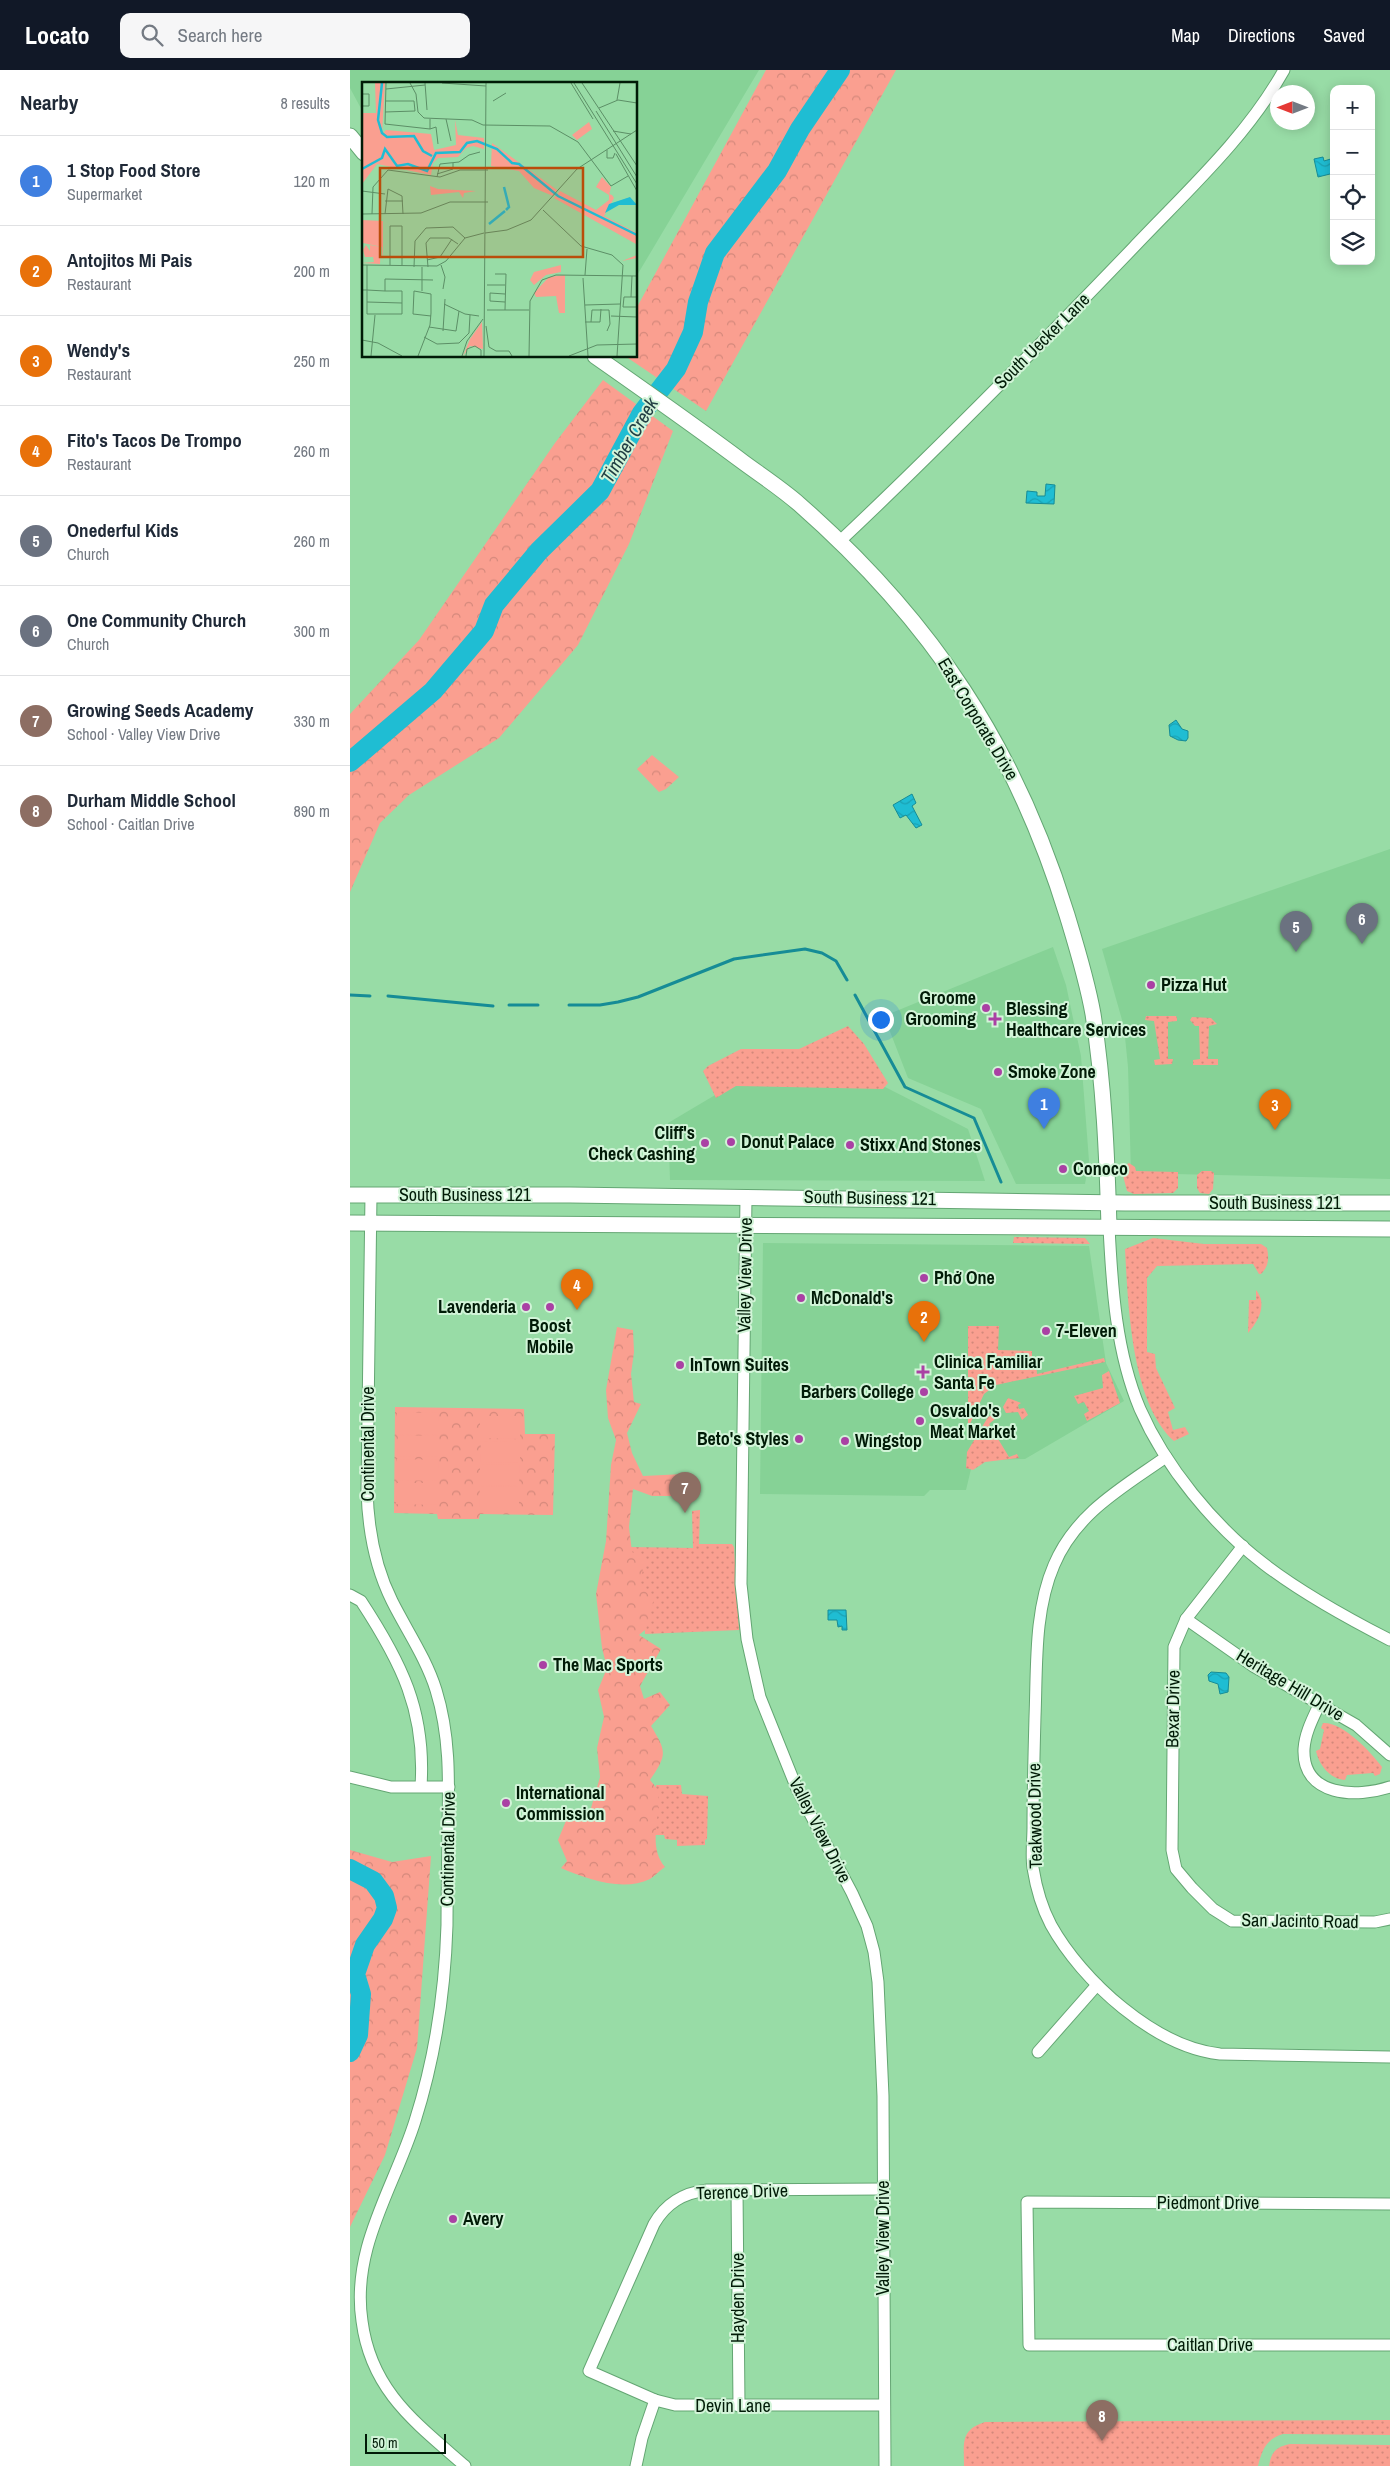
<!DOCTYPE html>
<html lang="en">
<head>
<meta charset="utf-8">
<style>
  :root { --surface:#fff; --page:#f6f6f7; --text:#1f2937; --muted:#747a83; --line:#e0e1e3; --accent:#111827 }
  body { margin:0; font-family:"Archivo Narrow",sans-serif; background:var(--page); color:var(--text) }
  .controls { position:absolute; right:15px; top:15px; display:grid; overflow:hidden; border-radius:10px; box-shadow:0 2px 12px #0003 }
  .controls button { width:45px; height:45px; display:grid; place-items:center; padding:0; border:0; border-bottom:1px solid var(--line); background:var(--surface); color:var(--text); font:25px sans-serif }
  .compass { position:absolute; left:920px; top:15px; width:45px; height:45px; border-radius:50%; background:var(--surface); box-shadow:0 2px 12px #0003; rotate:270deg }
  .scale { position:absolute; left:15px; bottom:12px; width:81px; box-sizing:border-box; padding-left:5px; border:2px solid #011b07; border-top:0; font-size:14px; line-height:18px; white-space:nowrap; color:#011b07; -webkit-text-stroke:4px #d2f4d8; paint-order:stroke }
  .you { position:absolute; left:530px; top:949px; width:18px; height:18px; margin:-12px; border:4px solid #fff; border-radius:50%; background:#1a73e8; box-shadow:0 0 0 8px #1a73e833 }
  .badge { display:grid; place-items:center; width:32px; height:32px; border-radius:50%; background:var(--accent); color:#fff; font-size:16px; font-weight:700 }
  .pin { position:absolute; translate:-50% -41px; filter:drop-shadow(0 1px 2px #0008) }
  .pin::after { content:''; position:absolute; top:26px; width:18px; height:15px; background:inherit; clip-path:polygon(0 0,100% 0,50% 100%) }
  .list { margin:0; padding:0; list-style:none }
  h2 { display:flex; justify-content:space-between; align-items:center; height:65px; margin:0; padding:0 20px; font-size:21px }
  h2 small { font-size:16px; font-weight:400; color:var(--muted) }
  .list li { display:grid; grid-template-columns:32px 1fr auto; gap:15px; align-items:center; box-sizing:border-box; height:90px; padding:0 20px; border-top:1px solid var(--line) }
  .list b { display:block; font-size:19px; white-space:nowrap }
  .list p { margin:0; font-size:16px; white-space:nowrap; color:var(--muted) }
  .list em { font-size:16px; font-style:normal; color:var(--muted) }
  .icon { flex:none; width:28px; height:28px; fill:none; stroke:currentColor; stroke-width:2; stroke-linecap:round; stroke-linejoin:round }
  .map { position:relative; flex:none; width:1040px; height:2396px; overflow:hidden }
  header { display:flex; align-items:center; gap:30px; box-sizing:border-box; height:70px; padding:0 25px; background:var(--accent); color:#fff }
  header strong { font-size:24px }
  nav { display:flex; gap:28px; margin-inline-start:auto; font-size:18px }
  .search { width:350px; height:45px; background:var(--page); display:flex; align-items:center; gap:12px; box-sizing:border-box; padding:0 18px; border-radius:10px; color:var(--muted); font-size:19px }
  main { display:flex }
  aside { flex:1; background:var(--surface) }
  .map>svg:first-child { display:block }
</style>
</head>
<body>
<header>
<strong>Locato</strong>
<div class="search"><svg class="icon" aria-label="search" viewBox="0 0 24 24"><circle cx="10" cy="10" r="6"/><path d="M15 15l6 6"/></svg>Search here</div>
<nav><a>Map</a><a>Directions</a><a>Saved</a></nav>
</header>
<main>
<aside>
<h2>Nearby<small>8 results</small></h2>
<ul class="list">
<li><span class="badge" style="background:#3f7fe0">1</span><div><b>1 Stop Food Store</b><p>Supermarket</p></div><em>120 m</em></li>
<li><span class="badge" style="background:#e8710a">2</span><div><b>Antojitos Mi Pais</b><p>Restaurant</p></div><em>200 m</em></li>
<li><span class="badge" style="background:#e8710a">3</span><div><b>Wendy's</b><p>Restaurant</p></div><em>250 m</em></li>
<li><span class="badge" style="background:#e8710a">4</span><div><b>Fito's Tacos De Trompo</b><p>Restaurant</p></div><em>260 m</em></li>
<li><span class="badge" style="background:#6b7280">5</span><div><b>Onederful Kids</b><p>Church</p></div><em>260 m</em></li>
<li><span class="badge" style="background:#6b7280">6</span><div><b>One Community Church</b><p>Church</p></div><em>300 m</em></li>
<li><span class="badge" style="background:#8d6e63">7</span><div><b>Growing Seeds Academy</b><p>School · Valley View Drive</p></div><em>330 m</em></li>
<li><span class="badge" style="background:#8d6e63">8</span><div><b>Durham Middle School</b><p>School · Caitlan Drive</p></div><em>890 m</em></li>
</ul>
</aside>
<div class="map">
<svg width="1040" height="2396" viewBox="0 0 1040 2396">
  <defs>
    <pattern id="grass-dots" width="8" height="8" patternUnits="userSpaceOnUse" patternTransform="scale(1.25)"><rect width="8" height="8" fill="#fa9f90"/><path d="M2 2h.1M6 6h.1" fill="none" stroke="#d4887b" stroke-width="1.8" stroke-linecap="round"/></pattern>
    <pattern id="forest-crowns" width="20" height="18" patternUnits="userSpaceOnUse" patternTransform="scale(1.25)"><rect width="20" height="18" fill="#fa9f90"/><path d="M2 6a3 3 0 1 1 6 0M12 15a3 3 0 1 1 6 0" fill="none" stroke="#d4887b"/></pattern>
    <pattern id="water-waves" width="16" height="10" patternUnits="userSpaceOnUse" patternTransform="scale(1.25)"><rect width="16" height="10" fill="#1fbdd3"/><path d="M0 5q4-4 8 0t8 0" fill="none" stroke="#1aa2b4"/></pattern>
  </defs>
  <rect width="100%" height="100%" fill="#98dca6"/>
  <g fill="#86d296">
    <polygon points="0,0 409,0 286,207 286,14 14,14 14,44 0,18"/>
    <polygon points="1040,779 1040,1109 781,1103 778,997 774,957 752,879"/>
    <polygon points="703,877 716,915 731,986 739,1091 735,1114 666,1114 631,1039 558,1008 534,946"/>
    <polygon points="382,1015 535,1017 618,1059 635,1111 320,1110 318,1053"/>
    <polygon points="413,1173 739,1176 756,1293 774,1331 675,1389 637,1390 621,1399 616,1420 580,1420 574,1426 410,1424"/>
  </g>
  <g fill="url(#grass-dots)">
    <polygon points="796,946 826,946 827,948 827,951 818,952 818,989 823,989 822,994 805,995 804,990 810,989 804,951 795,950"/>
    <polygon points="842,947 861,948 867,954 859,956 858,989 868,989 868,995 843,995 843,990 850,989 849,956 845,956 840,950"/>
    <polygon points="498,956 514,974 538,1013 533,1019 386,1016 366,1028 353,1001 358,996 391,979 449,979"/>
    <polygon points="779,1093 785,1097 786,1101 828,1102 828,1118 823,1123 784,1124 777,1121 771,1098"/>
    <polygon points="852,1101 861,1101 864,1103 863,1119 859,1124 850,1123 847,1118 847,1105"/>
    <polygon points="664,1167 735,1168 740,1174 663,1173"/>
    <path d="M803,1168L854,1174H911L917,1178C919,1188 919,1196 911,1204H909L903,1194L807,1196L797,1208V1282L805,1284L806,1298L825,1338L818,1342L823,1360L835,1357L839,1364L824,1371C781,1333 778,1233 775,1179Z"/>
    <path d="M906,1220C918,1234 908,1252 898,1263L899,1230H906Z"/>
    <polygon points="618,1256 649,1256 648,1280 682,1281 682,1291 686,1291 687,1304 754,1288 755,1292 646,1315 634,1324 620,1354 618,1354"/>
    <polygon points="759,1301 770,1333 737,1351 734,1344 739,1341 734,1332 728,1334 724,1326 753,1318 752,1305"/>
    <polygon points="658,1328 671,1333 668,1335 669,1339 674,1338 678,1345 672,1350 668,1342 656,1343 653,1337"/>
    <polygon points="642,1345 645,1349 639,1354 659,1387 667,1384 669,1388 635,1392 623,1400 616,1398 617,1382 638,1347"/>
    <polygon points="350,1440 349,1474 382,1474 384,1477 389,1560 295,1564 293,1538 279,1477 343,1478 342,1441"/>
    <path d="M973,1653C993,1652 1021,1682 1032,1697L1030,1704L1025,1706L1023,1703L997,1705L995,1710C980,1709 969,1695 966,1681L970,1679L974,1660L971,1658Z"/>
    <polygon points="306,1715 331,1715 332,1724 358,1726 357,1769 355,1770 355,1775 327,1776 327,1770 315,1769 314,1765 304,1765"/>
    <path d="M1040,2350V2365L933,2364C916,2369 912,2380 908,2396H614C614,2373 610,2360 635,2352Z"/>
    <path d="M940,2374L1040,2375V2396H919C921,2382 926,2377 940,2374Z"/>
  </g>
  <g fill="url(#forest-crowns)">
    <polygon points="416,0 546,0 356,341 275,286 286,286 286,239"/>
    <polygon points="253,310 323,361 279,474 228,575 149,668 59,725 30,753 0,822 0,644 69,570 205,373"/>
    <polygon points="302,685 329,707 316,719 309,722 287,699"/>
    <path d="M267,1257L283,1260L284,1282L281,1304L284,1332L291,1334L277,1363L282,1383L293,1406L334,1404L348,1414L334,1426H302L283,1419L279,1457L282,1482L295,1488L290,1515L304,1528L296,1559L289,1565L311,1579L290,1616L294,1629L310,1622L320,1635L301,1656C317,1682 317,1685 300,1710C303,1714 308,1718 308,1723C311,1747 297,1776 315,1797C310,1800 305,1806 300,1809C273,1822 236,1809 211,1798L217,1791L208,1770L218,1746L239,1745L250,1707L247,1678L254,1647L248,1620L257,1598L252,1578L246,1524L256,1471L261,1395L266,1370L258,1348L256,1320Z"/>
    <polygon points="45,1337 174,1339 175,1364 205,1364 203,1445 130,1444 129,1449 88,1449 87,1444 44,1443"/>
    <polygon points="0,1780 42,1792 81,1786 67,1978 35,2085 0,2157"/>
  </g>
  <g fill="#fa9f90">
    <polygon points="47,1342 89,1343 88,1365 47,1364"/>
    <polygon points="130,1346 170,1346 170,1369 130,1368"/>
    <polygon points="48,1365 89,1366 89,1387 47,1386"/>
    <polygon points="131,1371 170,1372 170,1393 130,1392"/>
    <polygon points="47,1389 89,1390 88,1411 47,1410"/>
    <polygon points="130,1394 170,1395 169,1416 130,1415"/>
    <polygon points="47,1413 88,1413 88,1435 46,1434"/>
    <polygon points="130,1416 169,1417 169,1437 129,1437"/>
  </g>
  <g fill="url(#water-waves)" stroke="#168c96">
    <polygon points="973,87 974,91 984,88 984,103 968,107 964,89"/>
    <polygon points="696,414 705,415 704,434 676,433 677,421 687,422 687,426 695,426"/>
    <polygon points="826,650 832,659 838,661 838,668 836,671 828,670 820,666 819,655"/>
    <polygon points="562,724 566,733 562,736 572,755 566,758 556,745 550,748 543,735"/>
    <polygon points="478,1540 496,1540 497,1560 492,1560 492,1556 488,1557 487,1550 478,1550"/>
    <polygon points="861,1602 876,1603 879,1607 878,1622 870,1624 868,1614 859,1611 858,1605"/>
  </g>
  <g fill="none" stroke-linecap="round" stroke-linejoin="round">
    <g stroke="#168c96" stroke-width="3">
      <polyline points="0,925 20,926"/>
      <polyline points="505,925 555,1017 624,1048 651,1112"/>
      <polyline points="38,926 143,936"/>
      <polyline points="159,935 188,935"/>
      <polyline points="219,935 250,935 268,932 288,927 384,889 455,879 472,883 486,891 497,910"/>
    </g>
    <g stroke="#1fbdd3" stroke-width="20">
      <polyline points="0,692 83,621 134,561 144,535 189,481 250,421 292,343 326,299 343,262 348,232 365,183 427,101 450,59 490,0"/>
      <polyline points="0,1799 23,1811 34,1826 37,1838 33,1849 15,1875 5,1904 11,1924 8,1965 0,1982"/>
    </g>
    <defs>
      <g id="minor">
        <path d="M489,472C590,377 687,278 783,178C836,122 896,68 934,0"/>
        <path d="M21,1125L17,1420C18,1458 25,1497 42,1531C57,1561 76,1588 86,1620C100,1665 99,1709 98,1756C98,1789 97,1822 97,1855C95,1921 85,1988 65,2051C44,2118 1,2178 12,2251C21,2321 66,2353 115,2396"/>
        <polyline points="396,1127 391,1514 397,1569 410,1627 447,1719 502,1823 517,1856 524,1882 528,1912 533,2026 535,2396"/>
        <path d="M759,1157C762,1218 766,1282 790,1339C815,1396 864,1456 914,1494C953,1524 997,1548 1040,1570"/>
        <path d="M816,1387C772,1418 726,1443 704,1495C684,1541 687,1597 685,1647C684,1684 683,1720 683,1757C683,1770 681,1785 683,1798C686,1817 692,1838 701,1855C732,1911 805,1977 870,1984L1040,1987"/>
        <polyline points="893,1476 836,1549 824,1577 822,1780 826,1799 842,1818 863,1839 882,1851 1025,1852 1040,1849"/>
        <path d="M0,1525L11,1531C51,1592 76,1641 71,1716"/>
        <polyline points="836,1549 903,1596 1006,1655 1040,1685"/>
        <path d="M969,1635C963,1648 955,1663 954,1679C952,1727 1007,1728 1040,1717"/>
        <polyline points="0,1707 41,1717 99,1717"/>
        <polyline points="688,1982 747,1915"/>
        <path d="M533,2119L357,2120C333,2123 316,2133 304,2154L239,2301L305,2330L325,2335H534"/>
        <polyline points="387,2120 389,2336"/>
        <polyline points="1040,2134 677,2132 679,2275 1040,2275"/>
        <polyline points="286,2396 292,2368 305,2330"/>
      </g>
      <g id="major">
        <polyline points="0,66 14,83"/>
        <path d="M245,286C295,321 345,356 393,392C412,406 432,419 449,434C582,551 665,676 717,845C727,878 737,910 743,944C754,1014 757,1086 759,1157"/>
        <polyline points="0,1125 220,1125 775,1133 1040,1133"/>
        <polyline points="0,1153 1040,1159"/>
      </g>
    </defs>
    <use href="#minor" stroke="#64a673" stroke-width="13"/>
    <use href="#major" stroke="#64a673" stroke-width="17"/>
    <use href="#minor" stroke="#fff" stroke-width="11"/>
    <use href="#major" stroke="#fff" stroke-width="15"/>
  </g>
  <g fill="#aa41a4" stroke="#d2f4d8" stroke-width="2">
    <circle cx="801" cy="915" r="5"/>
    <circle cx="636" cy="938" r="5"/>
    <path d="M642.5 941.5h5v5h5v5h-5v5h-5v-5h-5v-5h5z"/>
    <circle cx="648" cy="1002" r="5"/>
    <circle cx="381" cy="1072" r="5"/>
    <circle cx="355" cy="1073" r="5"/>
    <circle cx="500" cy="1075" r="5"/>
    <circle cx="713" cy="1099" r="5"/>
    <circle cx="574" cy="1208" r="5"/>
    <circle cx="451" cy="1228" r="5"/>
    <circle cx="176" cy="1237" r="5"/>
    <circle cx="200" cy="1237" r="5"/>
    <circle cx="696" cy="1261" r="5"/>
    <circle cx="330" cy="1295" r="5"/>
    <path d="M570.5 1294.5h5v5h5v5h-5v5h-5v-5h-5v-5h5z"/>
    <circle cx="574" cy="1322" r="5"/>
    <circle cx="570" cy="1351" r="5"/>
    <circle cx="449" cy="1369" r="5"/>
    <circle cx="495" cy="1371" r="5"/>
    <circle cx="193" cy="1595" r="5"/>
    <circle cx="156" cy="1733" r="5"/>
    <circle cx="103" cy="2149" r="5"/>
  </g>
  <g text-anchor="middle" stroke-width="4" stroke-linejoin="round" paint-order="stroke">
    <g font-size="18" fill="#011b07" stroke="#d2f4d8">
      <text transform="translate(692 271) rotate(-45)" y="6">South Uecker Lane</text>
      <text transform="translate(628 649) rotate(59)" y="6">East Corporate Drive</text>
      <text x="115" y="1131">South Business 121</text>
      <text transform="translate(520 1128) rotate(1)" y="6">South Business 121</text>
      <text x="925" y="1139">South Business 121</text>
      <text transform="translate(395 1205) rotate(-89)" y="6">Valley View Drive</text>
      <text transform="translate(18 1374) rotate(-90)" y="6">Continental Drive</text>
      <text transform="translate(940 1615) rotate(31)" y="6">Heritage Hill Drive</text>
      <text transform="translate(823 1639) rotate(-89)" y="6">Bexar Drive</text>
      <text transform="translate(685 1746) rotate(-91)" y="6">Teakwood Drive</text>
      <text transform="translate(470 1760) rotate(63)" y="6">Valley View Drive</text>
      <text transform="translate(98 1779) rotate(-89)" y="6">Continental Drive</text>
      <text transform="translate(950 1851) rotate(1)" y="6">San Jacinto Road</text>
      <text transform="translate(392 2122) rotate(-2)" y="6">Terence Drive</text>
      <text x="858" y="2139">Piedmont Drive</text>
      <text transform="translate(533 2168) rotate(-90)" y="6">Valley View Drive</text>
      <text transform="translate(388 2228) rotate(-90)" y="6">Hayden Drive</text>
      <text x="860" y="2281">Caitlan Drive</text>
      <text x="383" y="2342">Devin Lane</text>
    </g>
    <g font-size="18" font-weight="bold" fill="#011b07" stroke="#d2f4d8" text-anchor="start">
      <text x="811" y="921">Pizza Hut</text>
      <text x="626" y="934" text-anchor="end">Groome<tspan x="626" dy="21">Grooming</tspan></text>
      <text x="656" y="945">Blessing<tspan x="656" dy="21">Healthcare Services</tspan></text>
      <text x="658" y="1008">Smoke Zone</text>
      <text x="345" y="1069" text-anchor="end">Cliff's<tspan x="345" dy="21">Check Cashing</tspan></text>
      <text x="391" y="1078">Donut Palace</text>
      <text x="510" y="1081">Stixx And Stones</text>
      <text x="723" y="1105">Conoco</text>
      <text x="584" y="1214">Phở One</text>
      <text x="461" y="1234">McDonald's</text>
      <text x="166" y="1243" text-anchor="end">Lavenderia</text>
      <text x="200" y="1262" text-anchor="middle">Boost<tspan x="200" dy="21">Mobile</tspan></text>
      <text x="706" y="1267">7-Eleven</text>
      <text x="584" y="1298">Clinica Familiar<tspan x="584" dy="21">Santa Fe</tspan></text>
      <text x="340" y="1301">InTown Suites</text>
      <text x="564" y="1328" text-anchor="end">Barbers College</text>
      <text x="580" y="1347">Osvaldo's<tspan x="580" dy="21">Meat Market</tspan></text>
      <text x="439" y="1375" text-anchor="end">Beto's Styles</text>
      <text x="505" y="1377">Wingstop</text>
      <text x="203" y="1601">The Mac Sports</text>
      <text x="166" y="1729">International<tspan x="166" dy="21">Commission</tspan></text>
      <text x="113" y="2155">Avery</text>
    </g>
    <g font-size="19" font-style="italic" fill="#213f44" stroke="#d2f4d8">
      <text transform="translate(279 370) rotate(-60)" y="7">Timber Creek</text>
    </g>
  </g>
  <g transform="translate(12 12)">
    <rect width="275" height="275" fill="#98dca6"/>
    <path d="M240,95L249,105L247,113L234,105ZM0,138L21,139V181L20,165L1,161ZM8,163L19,165L18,182L0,181L12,180L11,175H3L1,168L4,163L8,169ZM120,240L121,267L108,264L101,274L108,257Z" fill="#fa9f90"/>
    <path d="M13,1H23L20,52L24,48L69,52L72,68L94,63L93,38L96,53L122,56V67L111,64L104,66L96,75L76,76L71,81L69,93L15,82L0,102V31H14ZM227,40L230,47L215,58L210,53ZM130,61L195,108L191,114L172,106L157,89L129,84ZM68,104L76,107L114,109L102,111L101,116L97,110L69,113ZM198,109L234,128L247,118V112L250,113L252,116L242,134L275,151V176L260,179L275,173L274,162L192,116ZM199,183V190L184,193L172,203L168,198L172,190ZM203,193V231H197L194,214L174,215L172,211L187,195Z" fill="#fa9f90"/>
    <path d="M268,115L275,123H257L243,131L247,122Z" fill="#1fbdd3"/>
    <path fill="none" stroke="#1fbdd3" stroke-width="2.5" d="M20,1L16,38L20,51L25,55L52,54L61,69L70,74M0,87L20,76L23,67L35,84L46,82L65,89L74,71L98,70L105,61L115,59L135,67L150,81L157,82L196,114L275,153M142,105L147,125L144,128M127,142L143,129"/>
    <path fill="none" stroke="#5c8f66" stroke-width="1" d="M24,1L23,42L68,47V37M48,1L54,12L56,30L62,36L110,38L121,43L188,44L216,60L249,104L266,94M63,1L65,28M80,1L124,4M209,1L231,37M212,1L275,102M220,1L275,84M24,7L63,3M0,12H7V24H0M255,18L258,1M131,19L144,11M237,26L256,18L275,21M234,29L275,95M23,30L53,29L52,19H23M84,37L89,59M68,47L74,45L76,62M251,49L269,52M245,68V76H251L253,71M254,72L275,109M75,92L91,87V81M75,95L78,82L97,80L107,73L118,70M0,109L23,112M23,119H41M181,128L219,164L250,173L261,183L255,274M0,132L59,131L88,120H126M10,132L11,105L26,88L78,95L98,88H126M23,132L26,107L40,114L41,132M123,151L145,148L169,138L215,87L275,48M65,178L78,175L90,157M0,183L75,184L84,179L103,156L122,151M28,183V144H40V184M79,183L83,195L81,207M52,185L53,159L64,146L91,145L103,156M66,185L64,161L68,156H87L96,162M133,192H144L143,228M223,193L225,167M221,196L226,274M125,203H143M0,208H5L23,209H40V232H5V183M23,209V197L71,198M60,209V185M269,215L270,194M275,215H262L261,225H275M5,220L40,221M143,220L128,219V211L143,212M82,222L103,232L117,234M223,223L258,222M125,228H167M249,234L275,235M223,240H238L239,227M229,240L230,228H247L248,242L245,249M124,244L127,265L134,269H147L150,274M67,245L94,249L97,229M81,249L83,217M62,255L75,262L97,261L107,251L108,233M0,258L16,261L40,274M9,274L13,233M56,274L68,243L69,231V212L52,209L51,232L69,234M100,274L105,259L121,237M104,274L105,267L113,264L119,268V274M122,274L124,1M167,274L168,219L180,198L194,193L275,194M207,274L235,263L275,262"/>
    <path fill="#ba4d0b" fill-opacity="0.15" stroke="#ba4d0b" stroke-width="2.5" d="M18,86H221V175H18Z"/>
    <rect width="275" height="275" fill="none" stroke="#011b07" stroke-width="2.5"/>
  </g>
</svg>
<div class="controls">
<button>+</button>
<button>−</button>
<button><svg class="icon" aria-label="locate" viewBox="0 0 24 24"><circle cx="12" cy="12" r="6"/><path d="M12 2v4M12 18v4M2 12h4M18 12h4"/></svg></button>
<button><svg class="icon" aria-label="layers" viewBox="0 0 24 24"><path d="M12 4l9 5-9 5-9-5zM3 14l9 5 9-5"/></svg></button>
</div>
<svg class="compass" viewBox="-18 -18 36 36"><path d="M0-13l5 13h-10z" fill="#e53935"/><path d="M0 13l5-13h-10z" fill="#747a83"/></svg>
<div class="scale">50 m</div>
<div class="you"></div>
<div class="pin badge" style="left:694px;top:1059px;background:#3f7fe0">1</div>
<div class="pin badge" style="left:574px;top:1272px;background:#e8710a">2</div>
<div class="pin badge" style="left:925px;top:1060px;background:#e8710a">3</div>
<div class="pin badge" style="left:227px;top:1240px;background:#e8710a">4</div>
<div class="pin badge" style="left:946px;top:882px;background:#6b7280">5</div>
<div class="pin badge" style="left:1012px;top:874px;background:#6b7280">6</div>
<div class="pin badge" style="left:335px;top:1443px;background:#8d6e63">7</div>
<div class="pin badge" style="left:752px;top:2371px;background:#8d6e63">8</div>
</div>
</main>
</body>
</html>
